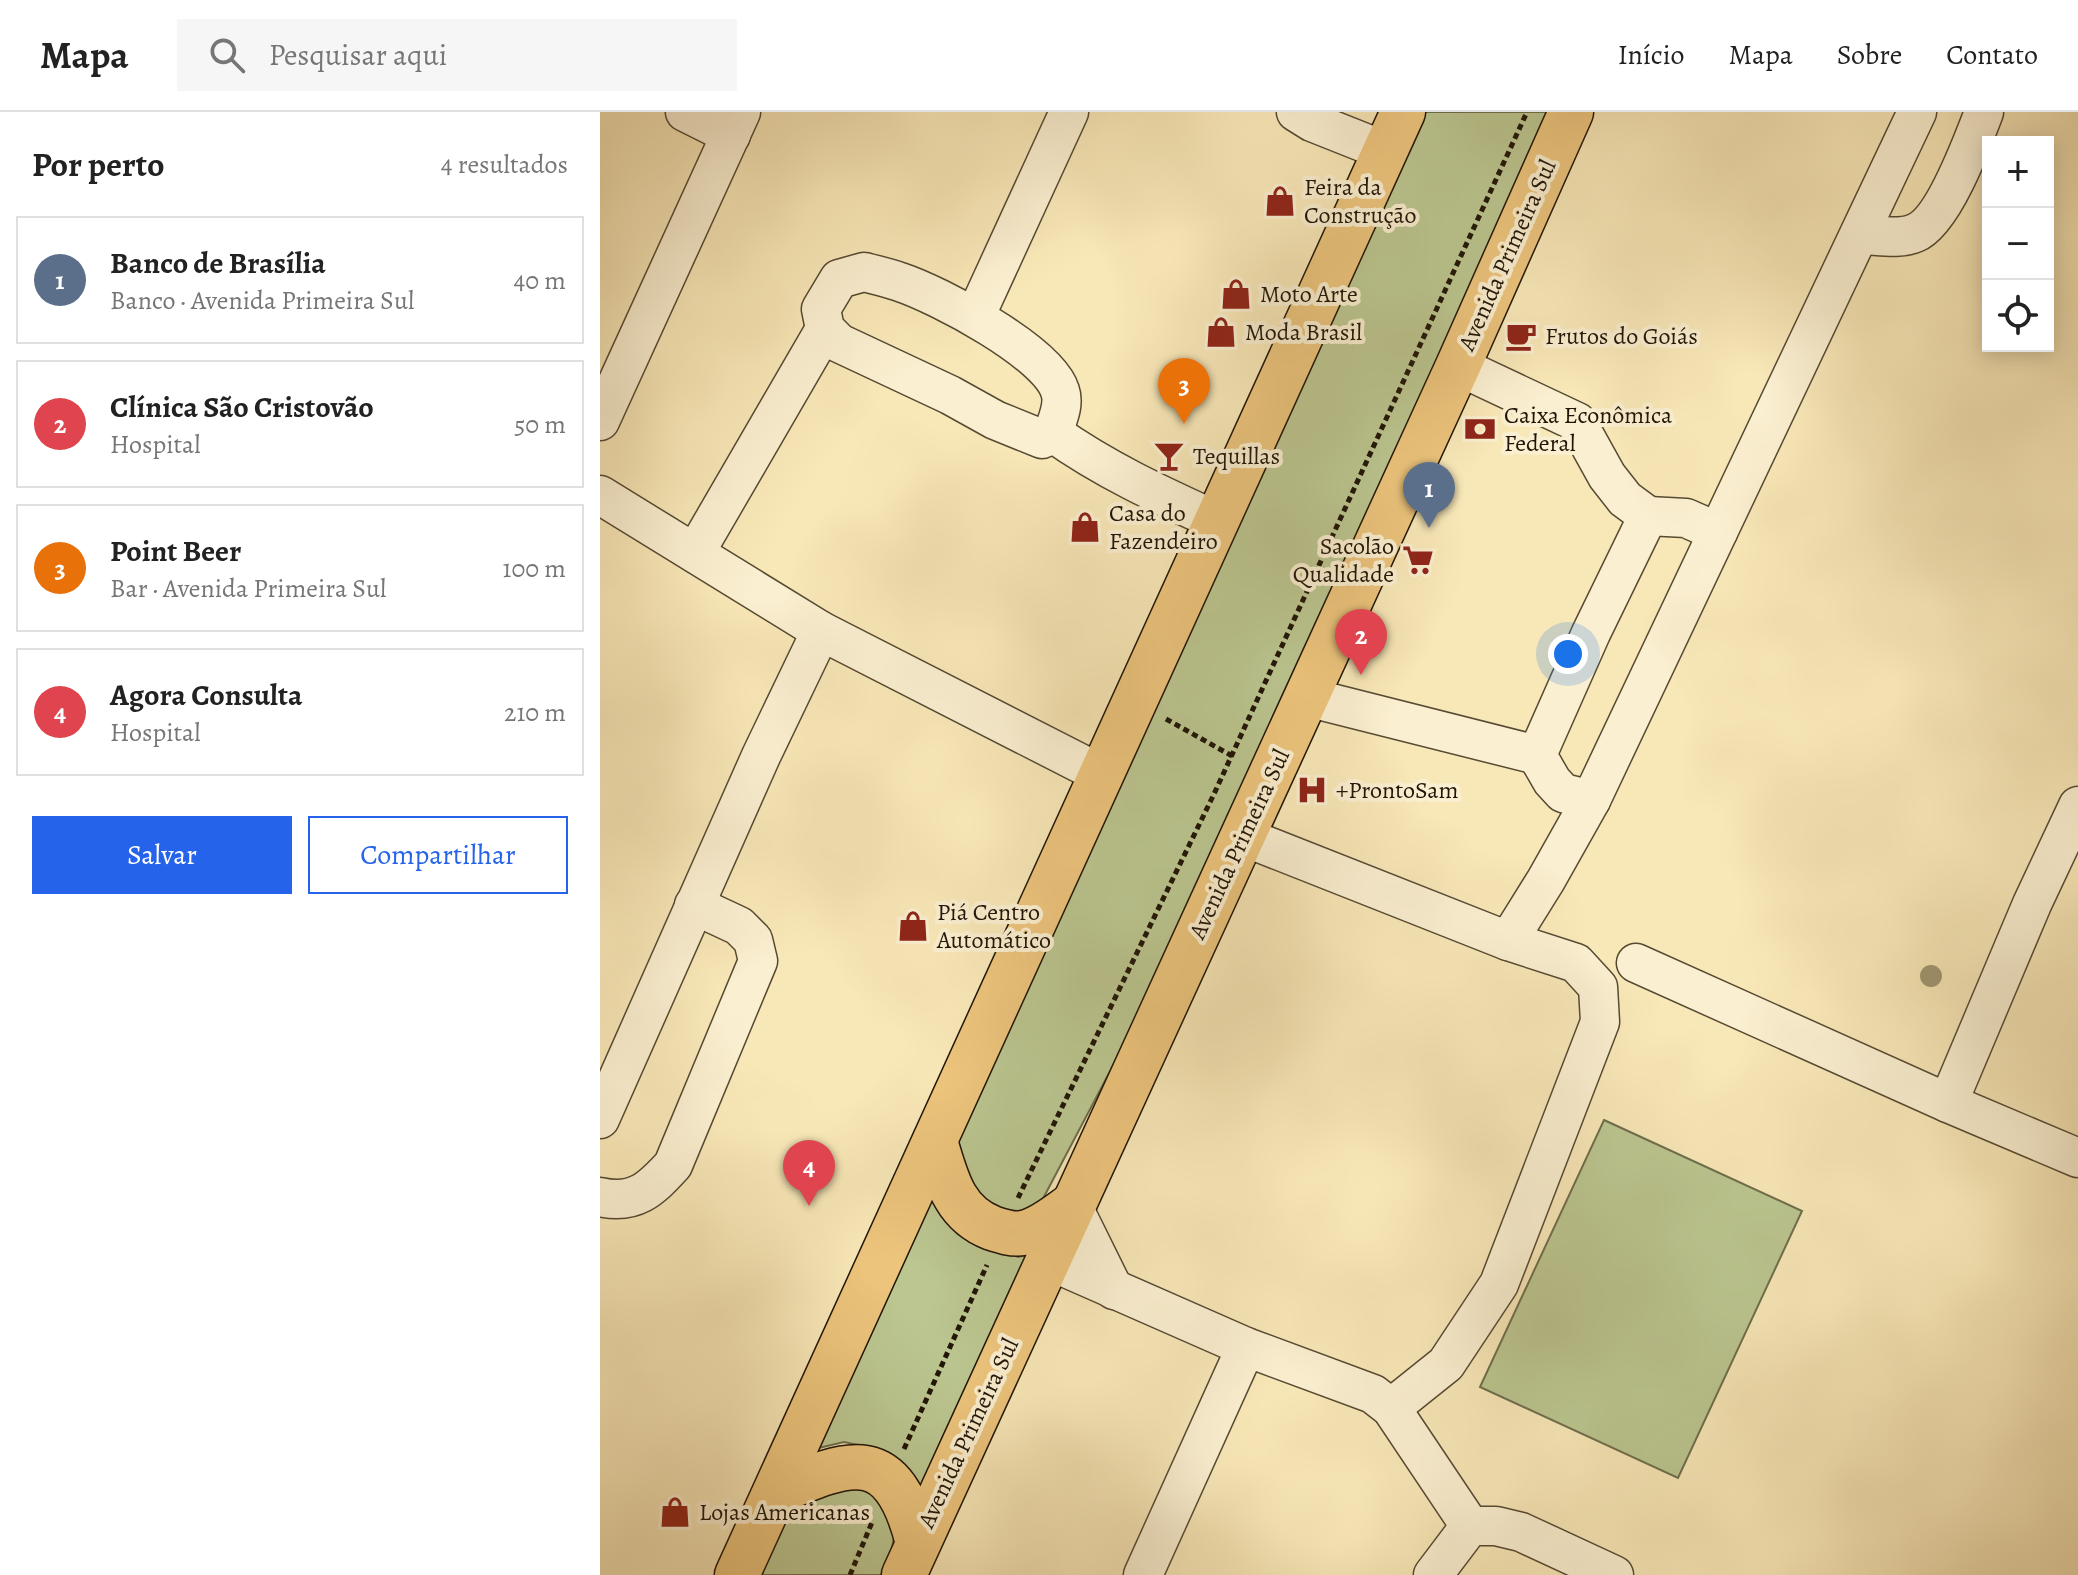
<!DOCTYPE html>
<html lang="pt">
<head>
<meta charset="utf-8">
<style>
  :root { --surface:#fff; --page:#f6f6f6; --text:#222; --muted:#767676; --line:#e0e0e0; --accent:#2563eb }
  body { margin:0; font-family:Alegreya,serif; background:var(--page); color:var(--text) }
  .controls { position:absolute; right:24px; top:24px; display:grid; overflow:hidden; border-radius:0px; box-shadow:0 4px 20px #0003 }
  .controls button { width:72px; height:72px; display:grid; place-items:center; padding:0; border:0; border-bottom:2px solid var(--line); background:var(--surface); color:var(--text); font:40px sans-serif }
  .you { position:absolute; left:968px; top:542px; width:28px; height:28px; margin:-20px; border:6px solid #fff; border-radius:50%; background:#1a73e8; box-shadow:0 0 0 12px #1a73e833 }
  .badge { display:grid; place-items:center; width:52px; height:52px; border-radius:50%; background:var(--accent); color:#fff; font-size:26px; font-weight:700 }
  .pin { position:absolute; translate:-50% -66px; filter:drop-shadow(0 2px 4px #0008) }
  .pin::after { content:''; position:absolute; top:42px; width:28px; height:24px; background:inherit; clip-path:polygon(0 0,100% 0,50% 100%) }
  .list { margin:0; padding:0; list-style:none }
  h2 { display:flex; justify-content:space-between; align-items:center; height:104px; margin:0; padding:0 32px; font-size:34px }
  h2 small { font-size:26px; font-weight:400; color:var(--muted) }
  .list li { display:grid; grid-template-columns:52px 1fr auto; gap:24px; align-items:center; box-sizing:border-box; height:128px; margin:0 16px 16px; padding:0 16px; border:2px solid var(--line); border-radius:0px }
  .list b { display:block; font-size:30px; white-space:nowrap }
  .list p { margin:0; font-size:26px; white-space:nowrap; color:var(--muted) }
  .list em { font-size:26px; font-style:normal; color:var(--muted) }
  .actions { display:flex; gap:16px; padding:24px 32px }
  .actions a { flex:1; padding:18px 0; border:2px solid var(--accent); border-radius:0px; text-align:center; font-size:28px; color:var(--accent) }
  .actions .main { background:var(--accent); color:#fff }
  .icon { flex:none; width:44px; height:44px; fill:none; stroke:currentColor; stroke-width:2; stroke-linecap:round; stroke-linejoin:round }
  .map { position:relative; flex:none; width:1478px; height:1463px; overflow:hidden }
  header { display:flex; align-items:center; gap:48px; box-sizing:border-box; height:112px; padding:0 40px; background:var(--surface); border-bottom:2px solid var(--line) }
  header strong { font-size:38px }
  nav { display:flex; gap:44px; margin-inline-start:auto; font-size:28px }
  .search { width:560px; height:72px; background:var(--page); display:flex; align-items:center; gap:20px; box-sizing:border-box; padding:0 28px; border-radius:0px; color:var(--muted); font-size:30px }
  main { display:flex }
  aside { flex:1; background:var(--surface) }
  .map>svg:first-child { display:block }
</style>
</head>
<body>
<header>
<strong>Mapa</strong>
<div class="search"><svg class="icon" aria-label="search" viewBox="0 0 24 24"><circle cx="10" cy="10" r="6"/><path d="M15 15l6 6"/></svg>Pesquisar aqui</div>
<nav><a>Início</a><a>Mapa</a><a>Sobre</a><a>Contato</a></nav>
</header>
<main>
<aside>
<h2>Por perto<small>4 resultados</small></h2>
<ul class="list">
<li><span class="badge" style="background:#5c6f8a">1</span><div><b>Banco de Brasília</b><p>Banco · Avenida Primeira Sul</p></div><em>40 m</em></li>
<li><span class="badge" style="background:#e0444e">2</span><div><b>Clínica São Cristovão</b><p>Hospital</p></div><em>50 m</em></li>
<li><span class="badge" style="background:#e8710a">3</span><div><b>Point Beer</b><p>Bar · Avenida Primeira Sul</p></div><em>100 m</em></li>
<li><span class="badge" style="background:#e0444e">4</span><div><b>Agora Consulta</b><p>Hospital</p></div><em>210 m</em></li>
</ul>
<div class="actions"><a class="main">Salvar</a><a>Compartilhar</a></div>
</aside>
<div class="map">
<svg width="1478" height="1463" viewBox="0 0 1478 1463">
  <rect width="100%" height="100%" fill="#f8e7b7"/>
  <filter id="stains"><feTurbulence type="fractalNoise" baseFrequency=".0025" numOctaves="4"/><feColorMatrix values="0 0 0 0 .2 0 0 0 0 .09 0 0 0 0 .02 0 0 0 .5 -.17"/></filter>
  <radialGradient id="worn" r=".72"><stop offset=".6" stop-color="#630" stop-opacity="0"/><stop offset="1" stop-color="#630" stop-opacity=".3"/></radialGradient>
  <g fill="#bbc690" stroke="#6e6e4c" stroke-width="2">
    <polygon points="823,0 967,0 707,585 437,1098 417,1110 366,1089 355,1026"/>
    <polygon points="1004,1008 1202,1099 1078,1366 880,1275"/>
    <polygon points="332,1061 352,1110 418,1145 433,1142 323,1392 272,1336 244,1330 210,1338"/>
    <polygon points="258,1365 298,1406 291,1440 281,1463 157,1463 195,1380"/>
  </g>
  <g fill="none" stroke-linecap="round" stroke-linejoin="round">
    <defs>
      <g id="minor">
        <polyline points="85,0 131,23"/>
        <polyline points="696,0 712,10 785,39"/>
        <path d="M1260,123C1276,123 1300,128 1315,121C1343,110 1373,29 1384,0"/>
        <path d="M264,160C276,163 289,166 300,170C339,183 448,240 460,279C465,293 457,308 453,321L442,327L395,308L350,283L239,231L225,217L221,197L239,167Z"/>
        <polyline points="375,205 469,0"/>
        <polyline points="858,254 977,310 1007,364 1025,387 1048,404"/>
        <polyline points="0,309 141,0"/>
        <path d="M453,321C505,358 560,383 617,409"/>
        <polyline points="0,383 221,519 501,662"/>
        <polyline points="95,441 225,217"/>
        <polyline points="707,585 937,643"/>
        <polyline points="991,688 963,681 952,669 937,643 991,521 1048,404 1086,406 1118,420"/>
        <polyline points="642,724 908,829"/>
        <polyline points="1036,851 1348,991 1478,1046"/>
        <polyline points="1348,991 1432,792 1478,694"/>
        <polyline points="0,1007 161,644 221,519"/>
        <path d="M0,1085C35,1093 51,1077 73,1053L158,849L153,828L139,814L94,793"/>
        <polyline points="472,1093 514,1178"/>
        <polyline points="448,1148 646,1235 773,1282 791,1296 870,1414"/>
        <polyline points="791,1296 846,1252 899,1172 1000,910 998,875 976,851 908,829 946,768 991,688 1317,0"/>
        <polyline points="543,1463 646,1235"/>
        <polyline points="833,1463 870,1414 896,1414 921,1420 1014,1463"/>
      </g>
      <g id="major">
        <path d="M335,1029C346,1065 353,1101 392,1116C401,1119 413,1123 423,1121C440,1118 458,1103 472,1093"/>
        <path d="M175,1381C252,1347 293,1332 318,1431"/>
        <polyline points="137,1463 803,0"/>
        <polyline points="304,1463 858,254 971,0"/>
      </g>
    </defs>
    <use href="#minor" stroke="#564a33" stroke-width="41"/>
    <use href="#major" stroke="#201507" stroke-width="47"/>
    <g stroke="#201507" stroke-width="5" stroke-dasharray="6 4" stroke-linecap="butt">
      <polyline points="566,607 634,645"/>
      <polyline points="418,1086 614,682 927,0"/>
      <polyline points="304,1337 387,1153"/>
      <polyline points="250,1463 273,1408"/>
    </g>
    <use href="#minor" stroke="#faefd0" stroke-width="38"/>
    <use href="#major" stroke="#ecc47c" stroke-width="44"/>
  </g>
  <circle fill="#9f9671" cx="1331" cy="864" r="11"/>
  <defs>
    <symbol id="shop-bare" viewBox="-9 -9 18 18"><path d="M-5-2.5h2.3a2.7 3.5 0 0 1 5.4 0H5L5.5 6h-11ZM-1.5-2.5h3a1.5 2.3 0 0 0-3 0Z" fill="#8f2418" stroke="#faefd0" stroke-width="2.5" paint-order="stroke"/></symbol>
    <symbol id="cafe-bare" viewBox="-9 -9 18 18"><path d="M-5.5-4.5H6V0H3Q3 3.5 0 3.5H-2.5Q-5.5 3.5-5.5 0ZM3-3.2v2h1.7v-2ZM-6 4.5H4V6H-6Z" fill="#8f2418" stroke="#faefd0" stroke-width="2.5" paint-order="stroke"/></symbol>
    <symbol id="bank-bare" viewBox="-9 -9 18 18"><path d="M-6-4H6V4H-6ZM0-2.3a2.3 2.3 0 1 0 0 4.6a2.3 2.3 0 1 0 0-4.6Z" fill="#8f2418" stroke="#faefd0" stroke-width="2.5" paint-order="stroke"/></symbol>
    <symbol id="bar-bare" viewBox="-9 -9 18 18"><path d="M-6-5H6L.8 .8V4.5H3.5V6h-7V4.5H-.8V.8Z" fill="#8f2418" stroke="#faefd0" stroke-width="2.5" paint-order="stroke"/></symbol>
    <symbol id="supermarket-bare" viewBox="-9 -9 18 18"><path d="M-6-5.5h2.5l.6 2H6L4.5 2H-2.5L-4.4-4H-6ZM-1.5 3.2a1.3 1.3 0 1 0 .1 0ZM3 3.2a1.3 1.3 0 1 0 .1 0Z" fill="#8f2418" stroke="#faefd0" stroke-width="2.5" paint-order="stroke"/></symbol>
    <symbol id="hospital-bare" viewBox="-9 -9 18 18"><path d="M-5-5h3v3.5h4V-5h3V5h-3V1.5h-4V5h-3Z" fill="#8f2418" stroke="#faefd0" stroke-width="2.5" paint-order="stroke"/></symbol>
  </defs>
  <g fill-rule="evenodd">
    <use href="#shop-bare" x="658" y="67" width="44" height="44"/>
    <use href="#shop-bare" x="614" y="160" width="44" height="44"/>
    <use href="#shop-bare" x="599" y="198" width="44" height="44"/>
    <use href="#cafe-bare" x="899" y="202" width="44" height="44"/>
    <use href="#bank-bare" x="858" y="295" width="44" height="44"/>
    <use href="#bar-bare" x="547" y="322" width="44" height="44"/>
    <use href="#shop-bare" x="463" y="393" width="44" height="44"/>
    <use href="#supermarket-bare" x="796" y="426" width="44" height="44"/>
    <use href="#hospital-bare" x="690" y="656" width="44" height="44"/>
    <use href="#shop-bare" x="291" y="792" width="44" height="44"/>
    <use href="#shop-bare" x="53" y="1378" width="44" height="44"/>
  </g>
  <g text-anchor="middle" stroke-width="8" stroke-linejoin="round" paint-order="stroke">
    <g font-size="24" fill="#201507" stroke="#faefd0" text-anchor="start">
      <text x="704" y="83">Feira da<tspan x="704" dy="28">Construção</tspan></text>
      <text x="660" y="190">Moto Arte</text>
      <text x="645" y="228">Moda Brasil</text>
      <text x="945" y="232">Frutos do Goiás</text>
      <text x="904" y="311">Caixa Econômica<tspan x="904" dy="28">Federal</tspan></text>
      <text x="593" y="352">Tequillas</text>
      <text x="509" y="409">Casa do<tspan x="509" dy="28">Fazendeiro</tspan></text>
      <text x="794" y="442" text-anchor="end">Sacolão<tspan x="794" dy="28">Qualidade</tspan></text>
      <text x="736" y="686">+ProntoSam</text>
      <text x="337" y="808">Piá Centro<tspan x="337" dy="28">Automático</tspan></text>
      <text x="99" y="1408">Lojas Americanas</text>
    </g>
    <g font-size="24" fill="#201507" stroke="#faefd0">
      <text transform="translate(907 143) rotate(-66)" y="8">Avenida Primeira Sul</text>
      <text transform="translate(639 732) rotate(-65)" y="8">Avenida Primeira Sul</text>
      <text transform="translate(368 1321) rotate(-65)" y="8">Avenida Primeira Sul</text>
    </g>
  </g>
  <rect width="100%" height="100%" filter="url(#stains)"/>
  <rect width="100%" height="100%" fill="url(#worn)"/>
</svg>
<div class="controls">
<button>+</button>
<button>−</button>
<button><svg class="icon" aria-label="locate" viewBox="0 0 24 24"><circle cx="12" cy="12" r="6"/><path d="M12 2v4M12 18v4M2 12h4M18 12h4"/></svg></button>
</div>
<div class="you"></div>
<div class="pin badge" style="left:829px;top:416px;background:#5c6f8a">1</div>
<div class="pin badge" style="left:761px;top:563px;background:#e0444e">2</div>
<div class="pin badge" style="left:584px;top:312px;background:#e8710a">3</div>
<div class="pin badge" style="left:209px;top:1094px;background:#e0444e">4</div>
</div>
</main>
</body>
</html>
